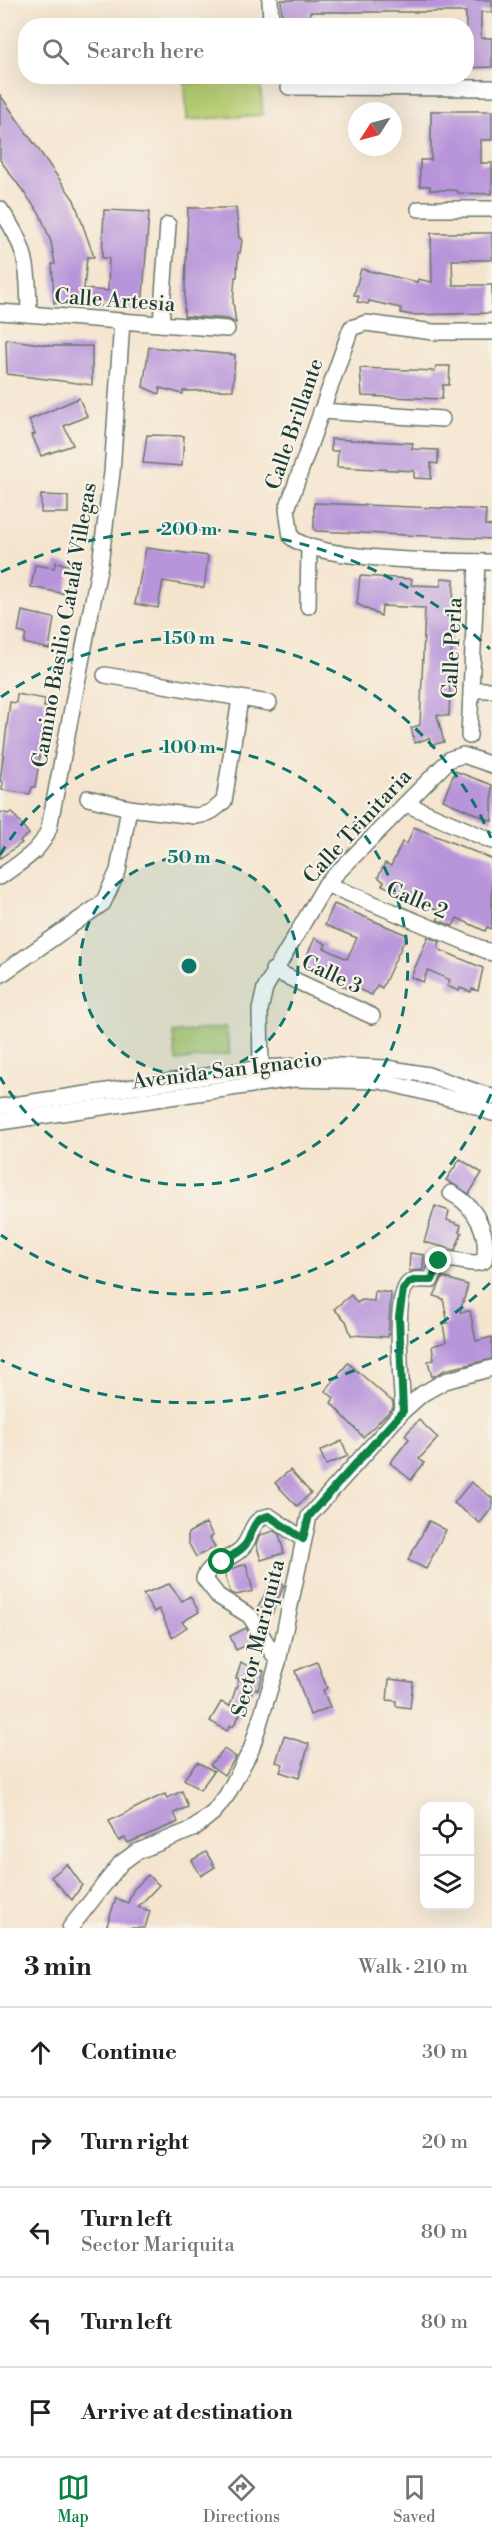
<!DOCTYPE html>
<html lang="en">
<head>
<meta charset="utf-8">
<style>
  :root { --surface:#fff; --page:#f6f6f6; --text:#202124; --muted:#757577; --line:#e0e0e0; --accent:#0b8043 }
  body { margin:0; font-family:"Libre Bodoni",serif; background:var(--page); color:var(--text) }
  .controls { position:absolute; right:18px; bottom:18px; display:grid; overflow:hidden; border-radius:12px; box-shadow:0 6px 24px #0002 }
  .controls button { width:54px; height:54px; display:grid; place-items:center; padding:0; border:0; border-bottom:2px solid var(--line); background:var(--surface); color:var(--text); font:30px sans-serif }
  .compass { position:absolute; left:348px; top:102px; width:54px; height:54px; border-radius:50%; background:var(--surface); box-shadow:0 6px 24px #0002; rotate:234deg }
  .stop { position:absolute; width:18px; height:18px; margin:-14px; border:4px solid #0b8043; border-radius:50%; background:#fff }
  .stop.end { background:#0b8043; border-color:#fff; box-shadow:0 2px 6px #0008 }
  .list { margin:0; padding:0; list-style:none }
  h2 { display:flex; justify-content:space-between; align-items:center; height:78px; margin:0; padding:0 24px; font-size:26px }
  h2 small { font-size:20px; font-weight:400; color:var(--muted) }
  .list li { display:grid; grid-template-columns:39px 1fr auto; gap:18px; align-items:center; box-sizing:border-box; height:90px; padding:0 24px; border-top:2px solid var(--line) }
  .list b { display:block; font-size:22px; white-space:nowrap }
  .list p { margin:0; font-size:20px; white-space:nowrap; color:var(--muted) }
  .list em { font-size:20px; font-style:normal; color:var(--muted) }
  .icon { flex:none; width:33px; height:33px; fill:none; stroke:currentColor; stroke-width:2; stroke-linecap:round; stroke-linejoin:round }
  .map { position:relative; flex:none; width:492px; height:1928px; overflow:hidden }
  .search { position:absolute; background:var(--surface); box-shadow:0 6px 24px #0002; left:18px; right:18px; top:18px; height:66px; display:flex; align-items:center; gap:15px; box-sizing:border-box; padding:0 21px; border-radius:24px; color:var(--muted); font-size:22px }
  .sheet { height:528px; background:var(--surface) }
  nav { display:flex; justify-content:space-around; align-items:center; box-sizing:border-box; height:84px; border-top:2px solid var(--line); background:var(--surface); font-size:16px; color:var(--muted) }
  nav a { display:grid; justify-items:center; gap:3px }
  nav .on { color:var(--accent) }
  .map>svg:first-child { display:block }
</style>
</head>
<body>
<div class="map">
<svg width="492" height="1928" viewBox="0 0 492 1928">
  <rect width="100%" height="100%" fill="#f7f3e8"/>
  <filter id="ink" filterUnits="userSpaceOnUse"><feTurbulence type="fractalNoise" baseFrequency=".0167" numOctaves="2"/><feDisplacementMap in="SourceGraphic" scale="12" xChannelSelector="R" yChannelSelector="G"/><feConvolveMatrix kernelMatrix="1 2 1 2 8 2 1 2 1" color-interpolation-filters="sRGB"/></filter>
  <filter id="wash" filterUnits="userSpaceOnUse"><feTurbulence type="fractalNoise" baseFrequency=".008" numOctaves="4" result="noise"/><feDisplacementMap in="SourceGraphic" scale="24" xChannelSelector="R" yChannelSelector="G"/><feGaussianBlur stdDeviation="1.35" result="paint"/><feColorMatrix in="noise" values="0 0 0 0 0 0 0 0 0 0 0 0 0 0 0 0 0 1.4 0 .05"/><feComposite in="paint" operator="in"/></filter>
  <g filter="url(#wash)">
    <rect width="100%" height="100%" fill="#f5e5cf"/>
    <g fill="#b6cd72" stroke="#6a8553" stroke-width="1.5">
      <polygon points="260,79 263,115 187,120 185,83"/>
      <polygon points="226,1027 230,1054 176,1061 173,1033"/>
    </g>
    <g id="blocks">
      <g fill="#b894da">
        <polygon points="281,0 492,0 492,12 481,12 481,38 492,38 492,67 466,68 466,12 310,12 310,18 282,19"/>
        <polygon points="0,95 74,200 94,257 87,257 84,289 108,291 109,258 102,258 104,210 149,212 142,308 54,303 52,264 55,264 51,242 40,214 0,160"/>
        <polygon points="431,111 492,111 492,140 481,140 481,163 492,163 492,194 458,193 458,191 452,190 430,190 430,186 420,186 420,160 431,160"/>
        <polygon points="188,208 236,208 239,238 242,239 240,253 238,253 237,277 235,277 233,302 236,323 228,319 184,316"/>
        <polygon points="431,233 492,233 492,260 452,260 453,285 492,285 492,313 412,315 401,313 401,308 369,301 368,304 357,302 359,296 354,295 361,269 417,282 418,279 432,282"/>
        <polygon points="6,339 53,346 92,346 92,385 7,374"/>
        <polygon points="149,347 235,355 233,390 183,391 183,394 160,388 159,394 143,387"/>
        <polygon points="436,366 450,366 449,385 443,385 442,399 362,396 360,368 435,371"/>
        <polygon points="79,398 87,416 64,426 73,445 41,456 32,435 35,434 29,420"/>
        <polygon points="147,435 184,436 182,466 143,463"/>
        <polygon points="331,439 413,443 412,449 438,450 438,464 431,463 431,479 414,478 414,471 337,467 338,451 331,451"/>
        <polygon points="41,495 68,496 68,513 41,513"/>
        <polygon points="314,503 486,510 485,525 492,526 492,539 316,531 314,529"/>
        <polygon points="146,548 208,556 204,588 163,581 158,608 135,604"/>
        <polygon points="56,562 72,566 66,594 31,587 35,565 54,568"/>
        <polygon points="360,576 412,579 411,585 441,586 441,578 454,579 449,716 437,715 444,742 431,745 429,738 415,743 411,728 420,725 425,608 382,606 381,616 357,604"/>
        <polygon points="22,611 54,618 49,649 24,643 26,634 18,632"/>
        <polygon points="17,694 45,699 44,707 48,707 35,787 32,787 30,794 2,790 3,782 0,781 10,702 16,703"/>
        <polygon points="455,771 492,785 492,821 443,800"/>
        <polygon points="0,812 9,814 12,812 29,834 20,841 22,843 0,858"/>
        <polygon points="414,827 492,859 492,929 487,927 485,931 457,918 453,926 448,924 437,920 442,912 382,885 384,882 378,877 385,863 391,866 402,842 407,844"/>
        <polygon points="334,904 407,935 382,988 377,985 372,995 348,985 347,988 337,983 338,980 303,964 315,938 326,944 324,948 347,959 357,938 325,925"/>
        <polygon points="428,937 440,942 438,947 440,950 483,968 478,991 472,989 471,992 460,988 459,991 447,986 450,980 428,970 423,982 411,977"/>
        <polygon points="460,1159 482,1173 469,1194 446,1180"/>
        <polygon points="435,1206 449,1211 447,1220 461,1225 459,1232 462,1233 455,1250 424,1242"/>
        <polygon points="410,1253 424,1255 423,1270 409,1271"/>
        <polygon points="443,1277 468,1285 460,1312 470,1311 476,1341 492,1337 492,1359 445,1370 432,1377 428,1361 434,1360 432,1346 446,1342 443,1324 448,1323 443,1299 434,1296"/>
        <polygon points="375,1291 391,1293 388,1337 351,1335 346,1321 334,1309 351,1295 357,1303 362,1300 374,1301"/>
        <polygon points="348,1363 393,1402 393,1408 363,1437 331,1403 334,1398 325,1391"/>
        <polygon points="419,1420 438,1438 419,1459 424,1463 411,1480 390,1463 409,1439 405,1435"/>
        <polygon points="342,1441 348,1456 326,1465 320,1451"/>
        <polygon points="290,1470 311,1493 297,1506 275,1483"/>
        <polygon points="471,1482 492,1498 492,1508 480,1523 454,1503"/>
        <polygon points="429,1521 446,1530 426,1569 408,1560"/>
        <polygon points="206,1523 213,1536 210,1538 215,1547 196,1557 188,1542 188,1533"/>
        <polygon points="274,1531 279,1534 284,1553 261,1560 256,1544 260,1535"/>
        <polygon points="246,1564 253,1591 236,1595 230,1592 224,1571"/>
        <polygon points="273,1579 284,1585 272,1614 258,1607"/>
        <polygon points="169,1584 182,1601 190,1596 199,1612 182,1622 187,1627 172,1637 159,1609 154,1612 143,1594"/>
        <polygon points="246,1628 254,1642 236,1650 230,1636"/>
        <polygon points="317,1662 327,1688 323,1690 330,1707 310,1715 295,1671"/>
        <polygon points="241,1663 264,1671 258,1690 254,1688 233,1727 230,1725 227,1731 210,1721 221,1702 230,1706 239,1679 236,1678"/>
        <polygon points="389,1679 413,1682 410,1708 396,1706 396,1701 387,1700"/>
        <polygon points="284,1736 309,1744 299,1778 280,1772 283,1764 276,1762"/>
        <polygon points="224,1749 236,1757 224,1775 210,1765"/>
        <polygon points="197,1762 214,1771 200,1790 184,1779"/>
        <polygon points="182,1791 188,1807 174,1813 178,1822 128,1843 125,1838 119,1841 109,1821 158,1797 165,1794 167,1798"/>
        <polygon points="206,1852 215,1867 201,1876 192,1860"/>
        <polygon points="67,1864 82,1885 72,1900 51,1877"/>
        <polygon points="148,1875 159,1885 138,1907 150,1911 145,1928 106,1928 116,1898 128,1903 133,1890"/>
      </g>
    </g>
  </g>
  <g filter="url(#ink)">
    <use href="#blocks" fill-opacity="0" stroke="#6a786a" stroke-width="1.5"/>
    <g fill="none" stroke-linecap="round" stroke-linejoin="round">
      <defs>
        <g id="street">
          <polyline points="270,0 271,26"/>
          <polyline points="289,87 492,88"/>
          <path d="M0,209C28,248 28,267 29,314"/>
          <polyline points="419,209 492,209"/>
          <polyline points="0,312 227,329"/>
          <polyline points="161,324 168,225"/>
          <path d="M492,332H433L366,323L351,328L287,509L291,537C319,562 450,561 492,562"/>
          <polyline points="321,411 442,419"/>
          <polyline points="308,606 309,548"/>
          <polyline points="105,675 269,703"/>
          <polyline points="471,690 492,690"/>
          <polyline points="469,736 477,562"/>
          <path d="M88,798L129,808L195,816C208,815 215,810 224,801L240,699"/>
          <polyline points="406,804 492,841"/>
          <path d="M0,877C19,863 42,851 49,828L100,564L112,473L122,321"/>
          <polyline points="326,884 492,953"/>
          <polyline points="273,970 372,1016"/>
          <polyline points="0,975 103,903 118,871 129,808"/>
          <polyline points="261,1068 260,1010 265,988 326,884 450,759 463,755 492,765"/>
          <polyline points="0,1107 261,1068 318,1065 386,1068 428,1075 492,1097"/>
          <polyline points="0,1122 293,1079 380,1081 465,1102 492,1113"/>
          <path d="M403,1411C402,1387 392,1295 409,1283C415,1278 424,1280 431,1280L439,1261C454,1255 470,1268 484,1261C490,1234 476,1206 451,1193"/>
          <path d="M278,1662L250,1616L218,1596L204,1578C209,1563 229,1560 240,1550C254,1538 248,1520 269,1516L303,1539"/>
          <polyline points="70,1928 121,1863 136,1852 193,1829 214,1812 227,1795 251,1750 278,1662 309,1516 403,1411 422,1394 445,1381 492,1368"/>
        </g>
      </defs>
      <use href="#street" stroke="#6a786a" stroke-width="18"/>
      <use href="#street" stroke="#fff" stroke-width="15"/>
    </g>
  </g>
  <g fill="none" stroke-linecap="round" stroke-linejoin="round" filter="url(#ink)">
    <path stroke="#0b8043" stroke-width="8" d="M222,1562C230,1556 240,1552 246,1544C254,1531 251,1520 269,1516L303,1539L309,1516L403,1411L399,1317L403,1290L408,1283L416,1280H432L439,1261"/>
  </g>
  <circle cx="189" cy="966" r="109" fill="#0f766e" fill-opacity=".12"/>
  <g fill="none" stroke="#0f766e" stroke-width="3" stroke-dasharray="10 8">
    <circle cx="189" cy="966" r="109"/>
    <path d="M0 855A219 219 0 1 1 0 1077"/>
    <path d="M491 1094A328 328 0 0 1 1 1235M1 697A328 328 0 0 1 491 838"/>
    <path d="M490 1283A437 437 0 0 1 1 1360M1 572A437 437 0 0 1 490 649"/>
  </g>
  <g text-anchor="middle" stroke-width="4.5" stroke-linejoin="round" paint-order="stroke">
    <g font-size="21" fill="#1f3d34" stroke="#f7f3e8">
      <text transform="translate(115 300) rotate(4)" y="7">Calle Artesia</text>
      <text transform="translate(294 424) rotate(-71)" y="7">Calle Brillante</text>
      <text transform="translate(64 625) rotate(-80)" y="7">Camino Basilio Catalá Villegas</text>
      <text transform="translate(452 648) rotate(-87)" y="7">Calle Perla</text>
      <text transform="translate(357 826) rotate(-47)" y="7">Calle Trinitaria</text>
      <text transform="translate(417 900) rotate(23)" y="7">Calle 2</text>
      <text transform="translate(332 974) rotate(25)" y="7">Calle 3</text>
      <text transform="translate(227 1070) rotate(-7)" y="7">Avenida San Ignacio</text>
      <text transform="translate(258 1638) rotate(-76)" y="7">Sector Mariquita</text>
    </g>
  </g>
  <circle cx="189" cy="966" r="9" fill="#0f766e" stroke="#f7f3e8" stroke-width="3"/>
  <g font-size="18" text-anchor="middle" font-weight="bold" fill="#0f766e" stroke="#f7f3e8" stroke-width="4.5" stroke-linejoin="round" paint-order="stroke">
    <text x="189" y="535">200 m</text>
    <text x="189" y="644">150 m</text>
    <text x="189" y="753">100 m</text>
    <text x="189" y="863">50 m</text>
  </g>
</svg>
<div class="controls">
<button><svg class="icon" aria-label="locate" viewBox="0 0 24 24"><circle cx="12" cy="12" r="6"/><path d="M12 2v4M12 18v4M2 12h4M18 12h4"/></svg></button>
<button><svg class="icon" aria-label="layers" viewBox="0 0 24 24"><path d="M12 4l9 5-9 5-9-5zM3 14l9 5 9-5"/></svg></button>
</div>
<svg class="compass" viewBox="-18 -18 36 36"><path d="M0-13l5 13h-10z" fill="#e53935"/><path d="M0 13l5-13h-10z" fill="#757577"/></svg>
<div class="stop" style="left:222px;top:1562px"></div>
<div class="stop end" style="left:439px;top:1261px"></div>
<div class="search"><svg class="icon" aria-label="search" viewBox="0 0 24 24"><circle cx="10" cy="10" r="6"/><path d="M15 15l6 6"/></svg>Search here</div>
</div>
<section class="sheet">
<h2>3 min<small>Walk · 210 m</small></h2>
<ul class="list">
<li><svg class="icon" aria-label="ahead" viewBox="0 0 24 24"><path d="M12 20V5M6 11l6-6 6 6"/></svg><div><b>Continue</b></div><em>30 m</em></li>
<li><svg class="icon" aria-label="right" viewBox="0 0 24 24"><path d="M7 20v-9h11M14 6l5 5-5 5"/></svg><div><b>Turn right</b></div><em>20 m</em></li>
<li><svg class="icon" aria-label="left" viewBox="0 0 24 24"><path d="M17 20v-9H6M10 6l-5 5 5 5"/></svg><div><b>Turn left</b><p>Sector Mariquita</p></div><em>80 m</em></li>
<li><svg class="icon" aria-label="left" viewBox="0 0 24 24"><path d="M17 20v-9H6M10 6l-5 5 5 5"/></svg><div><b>Turn left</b></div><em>80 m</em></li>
<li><svg class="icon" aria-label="arrive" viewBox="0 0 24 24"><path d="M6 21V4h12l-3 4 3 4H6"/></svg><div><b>Arrive at destination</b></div></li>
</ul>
</section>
<nav>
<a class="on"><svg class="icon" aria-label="map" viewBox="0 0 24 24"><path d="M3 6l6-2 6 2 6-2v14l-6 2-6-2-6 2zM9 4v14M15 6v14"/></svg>Map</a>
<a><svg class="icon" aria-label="directions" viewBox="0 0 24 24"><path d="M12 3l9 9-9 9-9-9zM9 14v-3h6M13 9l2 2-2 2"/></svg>Directions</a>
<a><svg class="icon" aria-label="saved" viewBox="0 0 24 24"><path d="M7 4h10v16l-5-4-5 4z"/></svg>Saved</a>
</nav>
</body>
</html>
